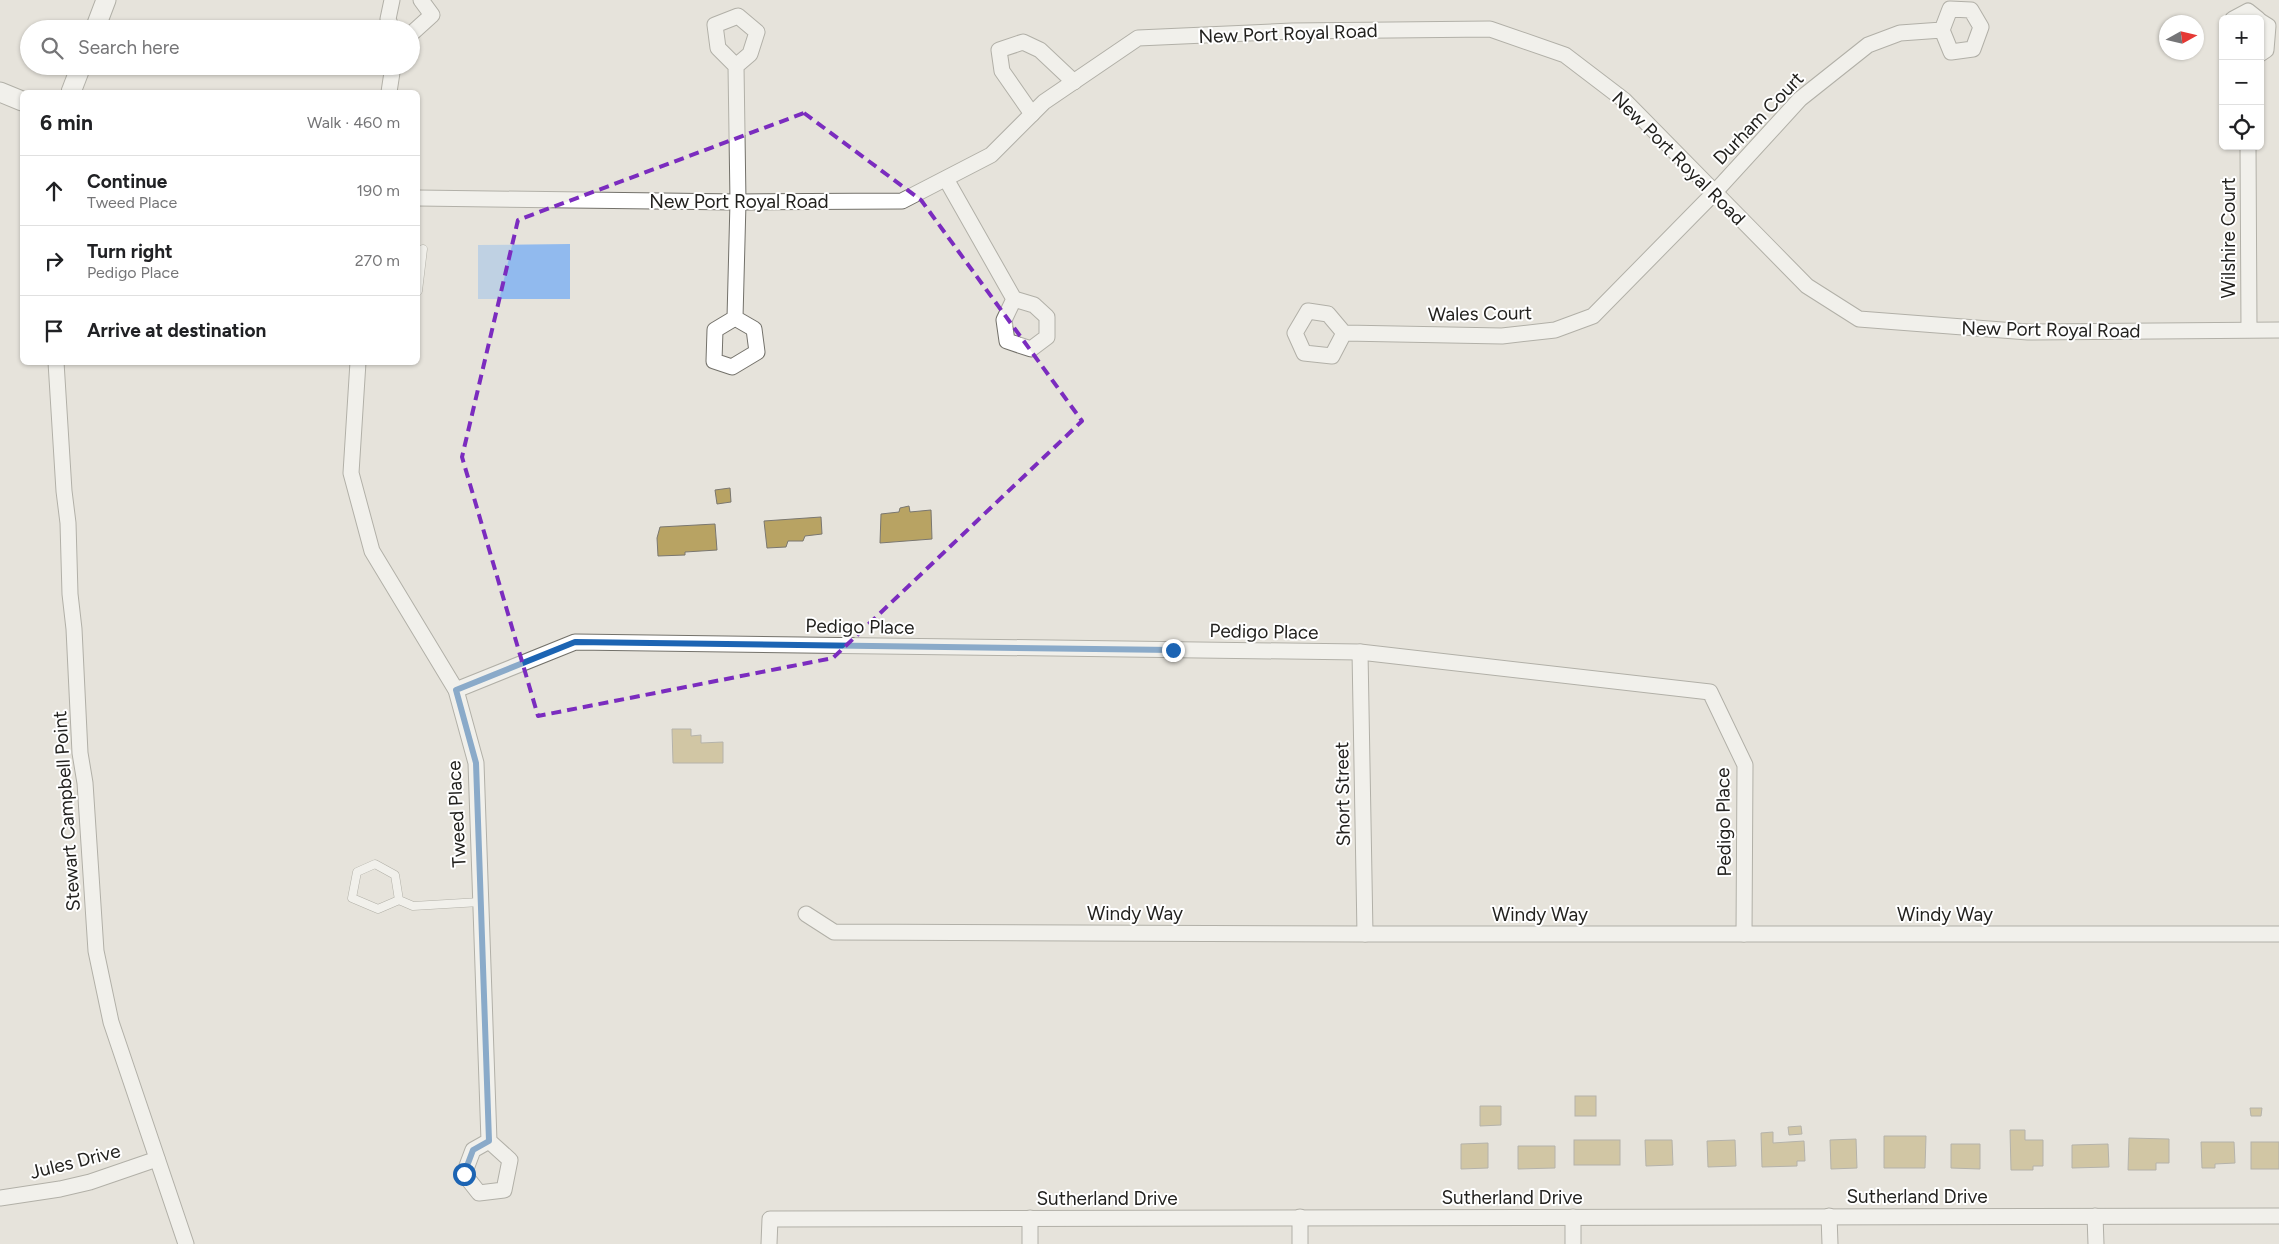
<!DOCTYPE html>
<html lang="en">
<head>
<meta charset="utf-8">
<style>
  :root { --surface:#fff; --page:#f6f6f6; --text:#202124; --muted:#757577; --line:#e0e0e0 }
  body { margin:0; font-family:Figtree,sans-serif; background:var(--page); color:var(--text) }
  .controls { position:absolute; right:15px; top:15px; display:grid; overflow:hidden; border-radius:8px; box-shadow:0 1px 4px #0004 }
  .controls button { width:45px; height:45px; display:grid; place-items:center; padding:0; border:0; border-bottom:1px solid var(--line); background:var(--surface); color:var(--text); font:25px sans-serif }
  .compass { position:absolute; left:2159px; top:15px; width:45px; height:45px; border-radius:50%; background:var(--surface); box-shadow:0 1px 4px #0004; rotate:82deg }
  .stop { position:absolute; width:15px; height:15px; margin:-11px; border:4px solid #1c64b3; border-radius:50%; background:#fff }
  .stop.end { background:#1c64b3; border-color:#fff; box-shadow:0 1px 5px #0008 }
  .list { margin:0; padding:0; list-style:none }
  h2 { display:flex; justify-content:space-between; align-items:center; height:65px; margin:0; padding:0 20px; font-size:21px }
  h2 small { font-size:16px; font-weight:400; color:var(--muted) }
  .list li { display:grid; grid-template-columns:32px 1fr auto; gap:15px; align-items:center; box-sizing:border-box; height:70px; padding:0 20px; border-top:1px solid var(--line) }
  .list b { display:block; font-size:19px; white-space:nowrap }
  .list p { margin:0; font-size:16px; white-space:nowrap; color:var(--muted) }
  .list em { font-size:16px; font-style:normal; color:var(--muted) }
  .icon { flex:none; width:28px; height:28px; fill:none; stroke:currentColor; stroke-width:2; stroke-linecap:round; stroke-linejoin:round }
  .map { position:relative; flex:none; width:2279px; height:1244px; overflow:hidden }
  .search { position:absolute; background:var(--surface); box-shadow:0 1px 4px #0004; left:20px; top:20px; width:400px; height:55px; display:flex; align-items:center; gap:12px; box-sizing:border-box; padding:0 18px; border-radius:28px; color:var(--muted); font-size:19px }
  .panel { position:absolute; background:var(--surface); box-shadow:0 1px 4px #0004; left:20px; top:90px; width:400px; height:275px; border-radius:8px }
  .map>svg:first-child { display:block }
</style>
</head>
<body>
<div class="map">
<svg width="2279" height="1244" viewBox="0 0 2279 1244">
  <rect width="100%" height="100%" fill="#e6e3db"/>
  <polygon fill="#91baee" points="570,244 570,299 478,299 478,245"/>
  <g fill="#b8a363" stroke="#7a7770">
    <polygon points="730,488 731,502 717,504 715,490"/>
    <polygon points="909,506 910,512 931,510 932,539 880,543 881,514 899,512 900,508"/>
    <polygon points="821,517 822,534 805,536 803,541 788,541 786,547 767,548 764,521"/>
    <polygon points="715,524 717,550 685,552 685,555 658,556 657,538 660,527"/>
    <polygon points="672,729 691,729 691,736 701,735 701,743 723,742 723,763 673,763"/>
    <rect x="1575" y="1096" width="21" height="20"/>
    <polygon points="1480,1106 1501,1106 1501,1125 1480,1126"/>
    <polygon points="2250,1108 2262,1108 2261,1116 2251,1116"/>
    <polygon points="1801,1126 1802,1134 1789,1135 1788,1127"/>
    <polygon points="2010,1130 2025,1130 2025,1140 2043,1140 2043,1166 2033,1166 2033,1170 2011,1170"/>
    <polygon points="1773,1132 1773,1143 1804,1141 1805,1161 1797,1161 1797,1166 1762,1167 1761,1133"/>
    <polygon points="1884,1136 1926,1136 1925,1168 1884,1168"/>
    <polygon points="2129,1138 2169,1139 2169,1163 2156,1163 2156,1170 2128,1170"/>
    <polygon points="1856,1139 1857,1168 1831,1169 1830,1140"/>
    <rect x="1574" y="1140" width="46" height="25"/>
    <polygon points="1645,1140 1672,1140 1673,1165 1646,1166"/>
    <polygon points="1735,1140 1736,1166 1708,1167 1707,1141"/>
    <polygon points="2201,1142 2234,1142 2235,1163 2215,1164 2215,1168 2202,1168"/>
    <rect x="2251" y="1142" width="28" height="27"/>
    <polygon points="1488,1143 1488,1168 1461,1169 1461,1144"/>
    <polygon points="1951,1144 1980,1144 1980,1169 1951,1168"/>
    <polygon points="2108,1144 2109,1167 2072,1168 2072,1145"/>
    <polygon points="1518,1146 1555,1146 1555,1168 1518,1169"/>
  </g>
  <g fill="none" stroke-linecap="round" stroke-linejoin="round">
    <defs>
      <g id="service">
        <polyline points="418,291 423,249"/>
        <polyline points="399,900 378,909 352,898 357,872 375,864 395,875 399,900 413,906 480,902"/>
      </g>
      <g id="minor">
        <polyline points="392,0 388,19 392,29"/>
        <polyline points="2233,19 2248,11 2258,19"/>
        <polyline points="2260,21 2268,26 2266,50 2260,54"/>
        <polyline points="411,34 432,15 421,0"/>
        <polyline points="389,92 393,66"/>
        <polyline points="1032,114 1002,71 999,50 1023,42 1040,50 1074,82"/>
        <polyline points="2248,146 2249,329"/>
        <polyline points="946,179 1014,299 1004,320 1007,341 1031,349 1047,337 1047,317 1034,305 1014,299"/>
        <polyline points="418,198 738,202 902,201 991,155 1044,102 1138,38 1292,31 1490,29 1565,55 1624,100 1807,286 1859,319 2028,332 2279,330"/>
        <polyline points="735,318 754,329 757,352 732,367 714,361 715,330 735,318 738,202 736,66 750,54 757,32 738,16 715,25 718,48 736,66"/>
        <polyline points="1344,333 1328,314 1308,311 1295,333 1304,353 1332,356 1344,333 1502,336 1555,330 1593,316 1714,193 1800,99 1868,45 1900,33 1942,30 1951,52 1973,49 1981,27 1971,10 1950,9 1942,30"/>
        <polyline points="56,362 64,491 68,523 70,594 74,629 80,753 85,783 96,951 111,1022 186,1244"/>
        <polyline points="358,362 351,473 372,551 456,690 476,763 489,1141 510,1160 504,1190 479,1193 464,1174 473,1150 489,1141"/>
        <polyline points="1360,652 1365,934"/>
        <polyline points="456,690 575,642 1360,652 1710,692 1745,765 1744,934"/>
        <polyline points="806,914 834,932 1365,934 2279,934"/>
        <polyline points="0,1198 60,1189 90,1182 157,1159"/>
        <polyline points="1829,1216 1830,1244"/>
        <polyline points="2095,1216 2096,1244"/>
        <polyline points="1300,1217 1300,1244"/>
        <polyline points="1573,1217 1573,1244"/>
        <polyline points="769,1244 770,1219 2279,1216"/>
        <polyline points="1030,1244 1030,1218"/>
      </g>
      <g id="tertiary">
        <polyline points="95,29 106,0"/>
        <polyline points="0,92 22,101"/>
        <polyline points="71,92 81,66"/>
      </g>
    </defs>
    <use href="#service" stroke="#73716a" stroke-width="9"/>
    <use href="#minor" stroke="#73716a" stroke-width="17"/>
    <use href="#tertiary" stroke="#73716a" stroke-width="21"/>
    <use href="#service" stroke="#fff" stroke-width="8"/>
    <use href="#minor" stroke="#fff" stroke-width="15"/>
    <use href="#tertiary" stroke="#fff" stroke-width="19"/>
  </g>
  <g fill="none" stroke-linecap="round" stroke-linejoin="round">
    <polyline stroke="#1c64b3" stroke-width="6" points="464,1174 473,1150 489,1141 476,763 456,690 575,642 1173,650"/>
  </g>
  <path d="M0 0H2279V1244H0ZM804,113L921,200L1082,421L833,658L538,716L462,457L518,220Z" fill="#e6e3db" fill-opacity=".55" fill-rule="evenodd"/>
  <path fill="none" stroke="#7b2cbf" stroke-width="4" stroke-dasharray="10 6" stroke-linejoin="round" d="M804,113L921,200L1082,421L833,658L538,716L462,457L518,220Z"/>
  <g text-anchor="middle" stroke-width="4" stroke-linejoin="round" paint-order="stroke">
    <g font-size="19" fill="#23221f" stroke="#fff">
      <text transform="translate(1288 33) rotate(-2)" y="7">New Port Royal Road</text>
      <text transform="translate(1758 118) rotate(-46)" y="7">Durham Court</text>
      <text transform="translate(1679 158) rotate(45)" y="7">New Port Royal Road</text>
      <text x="739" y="208">New Port Royal Road</text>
      <text transform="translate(2228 238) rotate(-90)" y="7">Wilshire Court</text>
      <text transform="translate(1480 313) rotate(-1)" y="7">Wales Court</text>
      <text transform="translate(2051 329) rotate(1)" y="7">New Port Royal Road</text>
      <text transform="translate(860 626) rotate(1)" y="7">Pedigo Place</text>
      <text transform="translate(1264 631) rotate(1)" y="7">Pedigo Place</text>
      <text transform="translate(1342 794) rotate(-91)" y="7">Short Street</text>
      <text transform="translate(66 811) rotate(-94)" y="7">Stewart Campbell Point</text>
      <text transform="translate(456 814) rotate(-93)" y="7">Tweed Place</text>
      <text transform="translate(1723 822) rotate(-91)" y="7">Pedigo Place</text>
      <text x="1135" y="920">Windy Way</text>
      <text x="1540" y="921">Windy Way</text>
      <text x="1945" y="921">Windy Way</text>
      <text transform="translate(75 1161) rotate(-14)" y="7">Jules Drive</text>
      <text x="1917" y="1203">Sutherland Drive</text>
      <text x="1512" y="1204">Sutherland Drive</text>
      <text x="1107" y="1205">Sutherland Drive</text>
    </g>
  </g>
</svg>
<div class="controls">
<button>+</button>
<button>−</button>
<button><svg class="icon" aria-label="locate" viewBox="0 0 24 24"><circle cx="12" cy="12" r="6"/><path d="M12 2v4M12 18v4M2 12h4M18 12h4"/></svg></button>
</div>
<svg class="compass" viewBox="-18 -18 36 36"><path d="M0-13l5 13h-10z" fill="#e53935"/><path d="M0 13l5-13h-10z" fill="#757577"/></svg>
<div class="stop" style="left:464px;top:1174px"></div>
<div class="stop end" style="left:1173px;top:650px"></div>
<div class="search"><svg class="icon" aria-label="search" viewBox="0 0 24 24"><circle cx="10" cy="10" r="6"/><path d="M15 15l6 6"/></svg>Search here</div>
<section class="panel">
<h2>6 min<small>Walk · 460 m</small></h2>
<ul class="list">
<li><svg class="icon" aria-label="ahead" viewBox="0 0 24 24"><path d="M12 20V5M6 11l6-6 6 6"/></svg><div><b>Continue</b><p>Tweed Place</p></div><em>190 m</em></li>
<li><svg class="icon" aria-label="right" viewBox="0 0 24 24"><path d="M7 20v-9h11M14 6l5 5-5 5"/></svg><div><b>Turn right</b><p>Pedigo Place</p></div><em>270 m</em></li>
<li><svg class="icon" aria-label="arrive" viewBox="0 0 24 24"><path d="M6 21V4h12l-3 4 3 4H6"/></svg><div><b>Arrive at destination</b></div></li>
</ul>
</section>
</div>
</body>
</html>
